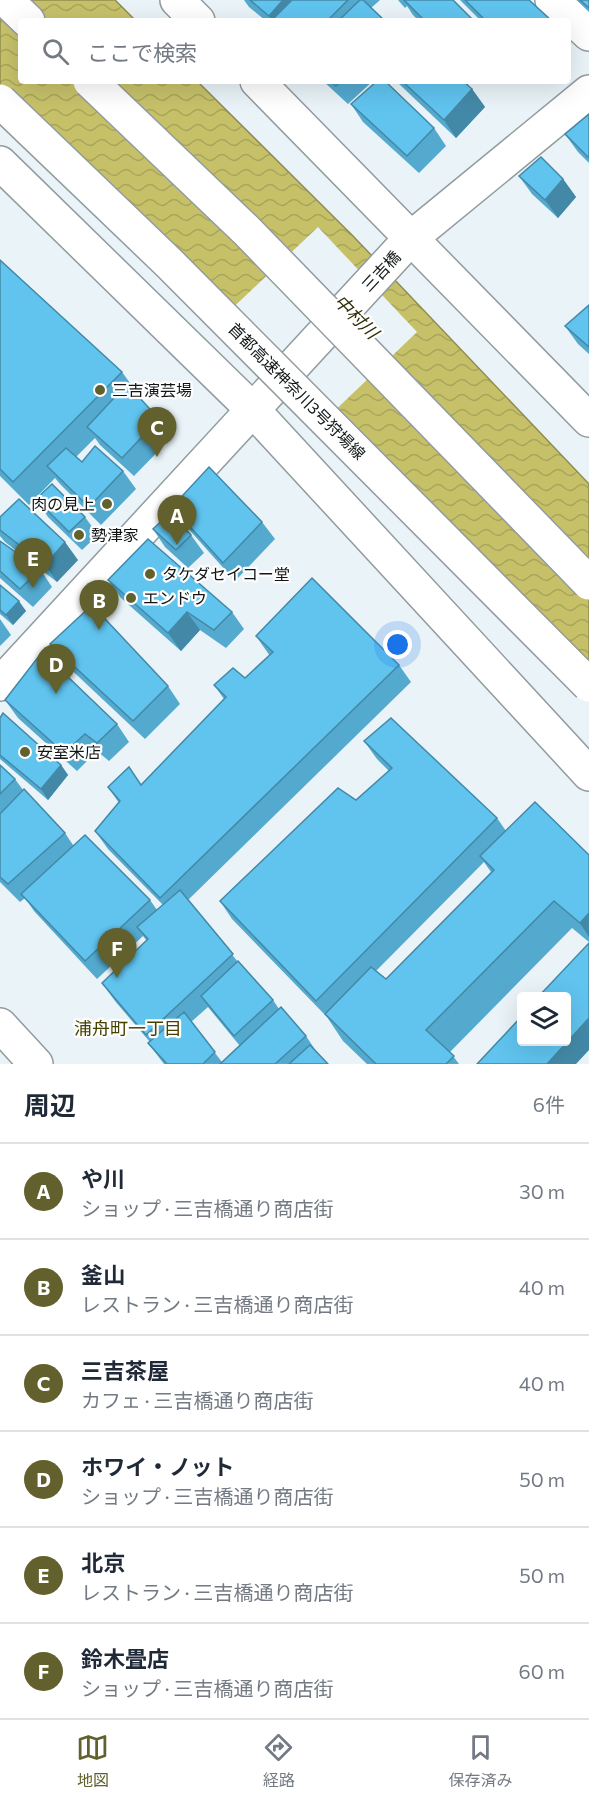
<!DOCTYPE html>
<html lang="ja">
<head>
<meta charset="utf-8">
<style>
  :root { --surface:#fff; --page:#f6f6f7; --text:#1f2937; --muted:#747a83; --line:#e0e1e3; --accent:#62602c }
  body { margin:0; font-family:Commissioner,"Noto Sans JP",sans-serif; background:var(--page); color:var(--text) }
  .controls { position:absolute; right:18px; bottom:18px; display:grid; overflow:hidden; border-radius:6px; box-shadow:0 6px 24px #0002 }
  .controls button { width:54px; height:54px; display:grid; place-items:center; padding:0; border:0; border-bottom:2px solid var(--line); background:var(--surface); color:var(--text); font:30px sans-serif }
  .you { position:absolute; left:398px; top:645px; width:21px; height:21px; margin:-15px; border:4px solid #fff; border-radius:50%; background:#1a73e8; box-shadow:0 0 0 9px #1a73e833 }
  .badge { display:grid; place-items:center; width:39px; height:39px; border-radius:50%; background:var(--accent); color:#fff; font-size:20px; font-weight:700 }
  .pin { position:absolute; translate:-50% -50px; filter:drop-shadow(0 2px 3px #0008) }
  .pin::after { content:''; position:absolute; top:32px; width:21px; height:18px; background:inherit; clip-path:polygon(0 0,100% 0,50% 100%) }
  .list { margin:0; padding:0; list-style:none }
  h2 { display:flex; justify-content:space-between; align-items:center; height:78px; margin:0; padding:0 24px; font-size:26px }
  h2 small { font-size:20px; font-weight:400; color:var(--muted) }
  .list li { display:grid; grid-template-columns:39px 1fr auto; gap:18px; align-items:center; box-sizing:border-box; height:96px; padding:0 24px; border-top:2px solid var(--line) }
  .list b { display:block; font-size:22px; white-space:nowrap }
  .list p { margin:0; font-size:20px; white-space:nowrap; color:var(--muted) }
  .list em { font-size:20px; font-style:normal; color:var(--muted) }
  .icon { flex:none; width:33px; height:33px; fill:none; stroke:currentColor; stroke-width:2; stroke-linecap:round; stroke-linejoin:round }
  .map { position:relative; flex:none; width:589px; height:1064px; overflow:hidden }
  .search { position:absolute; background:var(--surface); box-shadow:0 6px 24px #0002; left:18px; right:18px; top:18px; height:66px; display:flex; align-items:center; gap:15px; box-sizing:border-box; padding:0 21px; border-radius:6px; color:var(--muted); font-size:22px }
  .sheet { height:654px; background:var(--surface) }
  nav { display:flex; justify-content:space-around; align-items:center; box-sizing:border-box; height:84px; border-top:2px solid var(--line); background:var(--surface); font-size:16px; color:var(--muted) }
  nav a { display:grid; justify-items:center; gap:3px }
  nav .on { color:var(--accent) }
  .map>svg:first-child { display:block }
</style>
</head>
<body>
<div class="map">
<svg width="589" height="1064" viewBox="0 0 589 1064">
  <defs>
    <pattern id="water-waves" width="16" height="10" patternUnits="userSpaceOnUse" patternTransform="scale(1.5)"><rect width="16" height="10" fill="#c6c169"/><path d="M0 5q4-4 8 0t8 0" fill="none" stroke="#a9a55a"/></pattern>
  </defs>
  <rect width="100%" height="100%" fill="#e9f3f8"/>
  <polygon fill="url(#water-waves)" stroke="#908d50" stroke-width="1.5" points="0,0 115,0 136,21 21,21 21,81 197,81 353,236 589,484 589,679 0,101"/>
  <polygon fill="#e9f3f8" points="318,227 417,332 326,419 222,318"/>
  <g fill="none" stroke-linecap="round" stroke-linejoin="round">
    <defs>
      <g id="street">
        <polyline points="552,0 589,34"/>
        <polyline points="0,163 252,409"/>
        <polyline points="0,684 411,238"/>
      </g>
      <g id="secondary">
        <polyline points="177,0 198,21"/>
        <polyline points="257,81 589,420"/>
        <polyline points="411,238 589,92"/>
        <polyline points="252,409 589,774"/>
      </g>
      <polyline id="primary" points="0,1025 36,1064"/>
      <polyline id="highway" points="6,0 28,21"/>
    </defs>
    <use href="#street" stroke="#929b9f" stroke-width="36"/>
    <use href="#secondary" stroke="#929b9f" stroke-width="36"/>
    <use href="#primary" stroke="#929b9f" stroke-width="36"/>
    <use href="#highway" stroke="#929b9f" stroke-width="36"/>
    <use href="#street" stroke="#fff" stroke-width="33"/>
    <use href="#secondary" stroke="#fff" stroke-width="33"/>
    <use href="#primary" stroke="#fff" stroke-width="33"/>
    <use href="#highway" stroke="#fff" stroke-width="33"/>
    <defs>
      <g id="highway-bridge">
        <polyline points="90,81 247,231 589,583"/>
        <polyline points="0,101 170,264 589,685"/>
      </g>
    </defs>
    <use href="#highway-bridge" stroke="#929b9f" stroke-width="36" stroke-linecap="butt"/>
    <use href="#highway-bridge" stroke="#fff" stroke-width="33"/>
  </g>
  <g fill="#53a9ce" fill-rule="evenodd">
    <polygon points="244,0 380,0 371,8 385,21 266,21 249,7"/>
    <polygon points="398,0 453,0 474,21 419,21 413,15 407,6 405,8"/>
    <polygon points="460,0 529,0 552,21 481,21"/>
    <polygon points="577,0 589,0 589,12"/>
    <polygon points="323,81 373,81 348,104"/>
    <polygon points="396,81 463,81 472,89 485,107 456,138"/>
    <polygon points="351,104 434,128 446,146 419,173 363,122"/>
    <polygon points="589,114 589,163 578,152 565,134"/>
    <polygon points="519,176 563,179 576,197 558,218 532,194"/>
    <polygon points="0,260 122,372 138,394 137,395 159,419 172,437 134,476 100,445 95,438 76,457 82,462 123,471 136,489 101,525 60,484 55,478 29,505 0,476"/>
    <polygon points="589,305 589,354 578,344 565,326"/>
    <polygon points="36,499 85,517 98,535 82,550 48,517"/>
    <polygon points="172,507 262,522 275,539 235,581 185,525"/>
    <polygon points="0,517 78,560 57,582 5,542 0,536"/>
    <polygon points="153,529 191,535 204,553 188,568 165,547"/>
    <polygon points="0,541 40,569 52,587 33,607 0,578"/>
    <polygon points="108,580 232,612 244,629 226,648 200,630 181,651 121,598"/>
    <polygon points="0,585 26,611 13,625 0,614"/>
    <polygon points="0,619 11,635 0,646"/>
    <path d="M256,636L399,665L411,682L188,900L238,962L273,1000L279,1009L306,1036L318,1054L328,1064H164L148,1043L150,1042L115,1001L102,983L147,941L143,936L97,979L34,911L25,898L20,902L0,882V765L15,779L23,790L65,833L73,845L150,900L157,910L163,905L108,849L95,831L119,803L108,787L141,785L224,699L214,685L245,678L270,656ZM208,1007L240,1046L222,1062L191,1022Z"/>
    <polygon points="50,644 168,686 180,704 145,739 63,662"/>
    <polygon points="5,700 117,724 129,742 109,761 97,751 77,771 18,718"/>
    <polygon points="0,718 61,765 68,775 48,800 0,759"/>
    <path d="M364,741L497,818L506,831L589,855V942L572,928L450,1052L459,1064H367L343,1041L327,1017L232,919L220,901L356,800L389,771L377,759ZM484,862L491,872L386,979L376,971Z"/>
  </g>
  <g fill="#4389a7">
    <polygon points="283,0 312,0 273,21 269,16"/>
    <polygon points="472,89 485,107 456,138 444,120"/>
    <polygon points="563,179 576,197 558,218 545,200"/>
    <polygon points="65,542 78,560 57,582 45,565"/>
    <polygon points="19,601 26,611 13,625 6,615"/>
    <polygon points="187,612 200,630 181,651 168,633"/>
    <polygon points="61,765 68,775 48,800 41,789"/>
    <polygon points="589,913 589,937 580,923"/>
    <polygon points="589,1018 589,1050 576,1064 547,1064"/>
  </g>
  <g fill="#60c4ef" stroke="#4389a7" stroke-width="1.5">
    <polygon points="250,0 283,0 269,16"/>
    <polygon points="292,0 348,0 327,21 271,21"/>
    <polygon points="360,0 363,0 385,21 338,21"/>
    <polygon points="404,0 453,0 474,21 425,21"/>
    <polygon points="465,0 529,0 552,21 486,21"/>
    <polygon points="580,0 589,0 589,8"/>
    <polygon points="330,81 341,81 336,86"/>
    <polygon points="377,81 385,81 434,128 407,156 351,104"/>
    <polygon points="402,81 463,81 472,89 444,120"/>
    <polygon points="589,114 589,158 565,134"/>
    <polygon points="541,157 563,179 545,200 519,176"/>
    <polygon points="0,260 122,372 13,482 0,469"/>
    <polygon points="589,305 589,347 565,326"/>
    <polygon points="127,384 159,419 122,458 87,427"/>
    <polygon points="95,446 123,471 89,507 47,466 66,448 82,462"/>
    <polygon points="209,467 262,522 223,563 172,507"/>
    <polygon points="52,484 85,517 69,532 36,499"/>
    <polygon points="19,499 65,542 45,565 0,530 0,517"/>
    <polygon points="170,513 191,535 176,550 153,529"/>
    <polygon points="148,539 232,612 214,630 187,612 168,633 108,580"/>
    <polygon points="0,541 40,569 20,589 0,571"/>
    <polygon points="312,578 399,665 160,898 95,831 120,801 108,787 129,767 141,785 226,697 214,685 233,668 245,678 273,652 256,636"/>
    <polygon points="0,585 19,601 6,615 0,610"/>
    <polygon points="92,605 168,686 133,721 50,644"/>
    <polygon points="42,652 117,724 97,743 85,734 64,753 5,700"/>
    <polygon points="3,713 61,765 41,789 0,755 0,718"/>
    <polygon points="391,718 497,818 316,1001 220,901 338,788 356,800 392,768 364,741"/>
    <polygon points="0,765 15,779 0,794"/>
    <polygon points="24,789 65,833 8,884 0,877 0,814"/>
    <polygon points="535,802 589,855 589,913 580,923 554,901 426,1030 454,1056 446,1064 376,1064 325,1014 371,967 386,979 494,870 480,856"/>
    <polygon points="85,835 150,900 85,961 21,894"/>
    <polygon points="180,890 233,954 146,1035 102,983 148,939 137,927"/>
    <polygon points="589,943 589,1018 547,1064 477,1064 522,1016 522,1041 567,1041 567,996 539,996"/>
    <polygon points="238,961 273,1000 234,1036 201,996"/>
    <polygon points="281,1007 306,1036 275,1064 220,1064"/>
    <polygon points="184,1012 215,1052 203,1064 167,1064 148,1043"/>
    <polygon points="310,1045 328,1064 289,1064"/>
  </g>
  <g fill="#62602c" stroke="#fefefe" stroke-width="2">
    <circle cx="100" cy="390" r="6"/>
    <circle cx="107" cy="504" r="6"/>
    <circle cx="79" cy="535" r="6"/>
    <circle cx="150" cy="574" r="6"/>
    <circle cx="131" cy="598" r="6"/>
    <circle cx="25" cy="752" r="6"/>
  </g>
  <g text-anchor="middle" stroke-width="4.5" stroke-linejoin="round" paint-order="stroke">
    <g font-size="16" fill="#111516" stroke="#fefefe">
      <text transform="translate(381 271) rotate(-47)" y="6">三吉橋</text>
      <text transform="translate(297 391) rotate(45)" y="6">首都高速神奈川3号狩場線</text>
    </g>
    <g font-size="16" fill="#111516" stroke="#fefefe" text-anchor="start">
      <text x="112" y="396">三吉演芸場</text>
      <text x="95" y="510" text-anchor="end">肉の見上</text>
      <text x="91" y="541">勢津家</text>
      <text x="162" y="580">タケダセイコー堂</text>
      <text x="143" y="604">エンドウ</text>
      <text x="37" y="758">安室米店</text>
    </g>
    <g font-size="18" font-style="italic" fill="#2f2d05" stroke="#fefefe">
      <text transform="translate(356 317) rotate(45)" y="6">中村川</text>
    </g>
    <g font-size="18" fill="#454100" stroke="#fefefe">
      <text x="128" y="1035">浦舟町一丁目</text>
    </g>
  </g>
</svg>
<div class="controls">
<button><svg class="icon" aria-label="layers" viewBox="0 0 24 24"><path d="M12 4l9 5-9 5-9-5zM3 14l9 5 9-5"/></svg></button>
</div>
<div class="you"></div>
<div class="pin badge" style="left:177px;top:545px">A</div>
<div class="pin badge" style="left:99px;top:630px">B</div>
<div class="pin badge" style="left:157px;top:457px">C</div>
<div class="pin badge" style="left:56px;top:694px">D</div>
<div class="pin badge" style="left:33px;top:588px">E</div>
<div class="pin badge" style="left:117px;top:978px">F</div>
<div class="search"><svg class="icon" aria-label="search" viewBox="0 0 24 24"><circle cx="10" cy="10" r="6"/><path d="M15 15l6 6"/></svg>ここで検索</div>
</div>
<section class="sheet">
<h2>周辺<small>6件</small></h2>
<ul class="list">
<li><span class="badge">A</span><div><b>や川</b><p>ショップ · 三吉橋通り商店街</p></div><em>30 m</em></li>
<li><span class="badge">B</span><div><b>釜山</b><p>レストラン · 三吉橋通り商店街</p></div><em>40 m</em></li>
<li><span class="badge">C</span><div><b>三吉茶屋</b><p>カフェ · 三吉橋通り商店街</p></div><em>40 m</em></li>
<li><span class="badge">D</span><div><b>ホワイ・ノット</b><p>ショップ · 三吉橋通り商店街</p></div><em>50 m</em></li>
<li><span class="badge">E</span><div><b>北京</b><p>レストラン · 三吉橋通り商店街</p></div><em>50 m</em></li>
<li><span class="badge">F</span><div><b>鈴木畳店</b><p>ショップ · 三吉橋通り商店街</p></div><em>60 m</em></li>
</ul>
</section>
<nav>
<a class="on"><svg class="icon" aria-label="map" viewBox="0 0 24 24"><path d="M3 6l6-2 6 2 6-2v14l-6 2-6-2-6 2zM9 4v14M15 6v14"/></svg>地図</a>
<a><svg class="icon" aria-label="directions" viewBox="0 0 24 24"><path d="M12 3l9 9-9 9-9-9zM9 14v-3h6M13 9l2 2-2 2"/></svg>経路</a>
<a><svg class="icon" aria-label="saved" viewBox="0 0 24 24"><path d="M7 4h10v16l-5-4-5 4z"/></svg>保存済み</a>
</nav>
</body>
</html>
